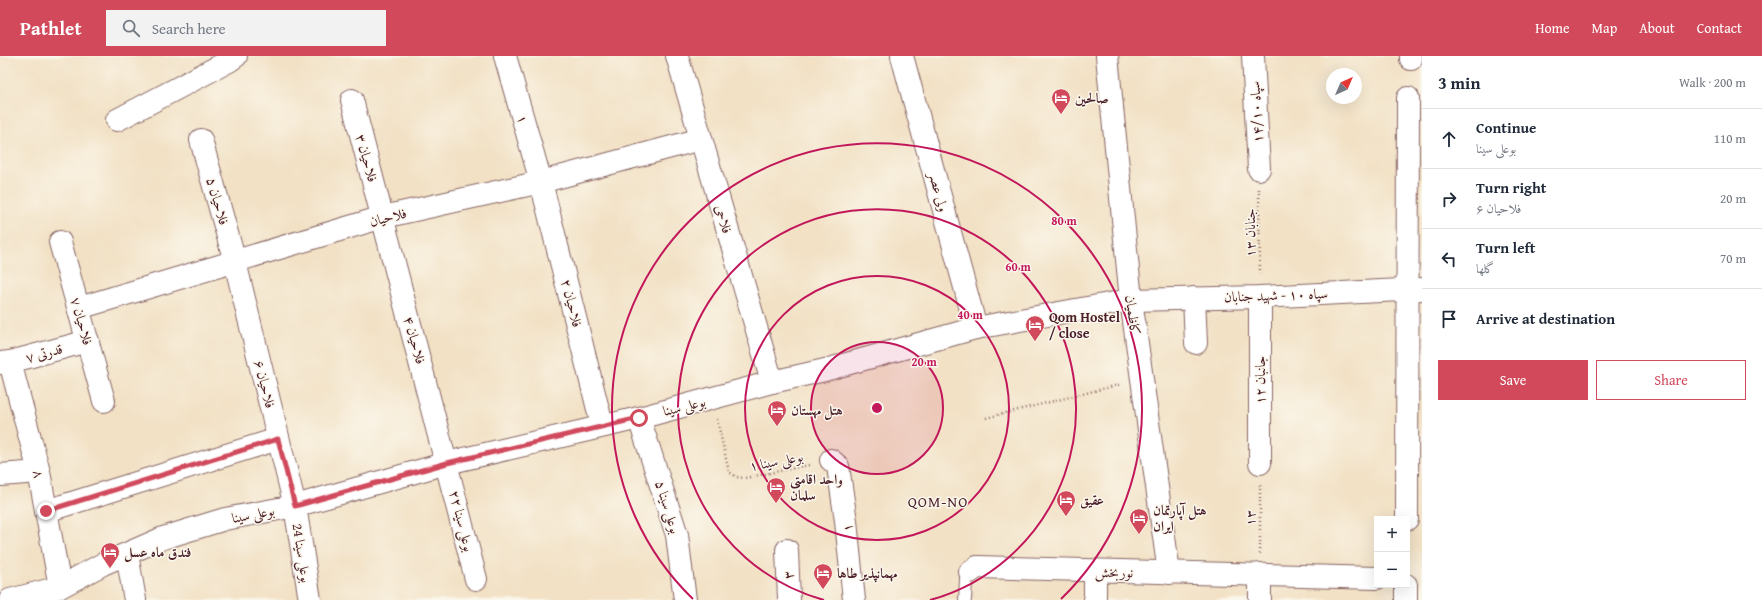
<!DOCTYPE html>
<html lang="en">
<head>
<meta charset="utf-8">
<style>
  :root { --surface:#fff; --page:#f2f2f3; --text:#1f2937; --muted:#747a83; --line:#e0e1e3; --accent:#d1495b }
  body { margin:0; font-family:"Gentium Book Plus",Amiri,serif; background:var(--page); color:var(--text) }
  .controls { position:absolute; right:12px; bottom:12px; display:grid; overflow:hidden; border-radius:0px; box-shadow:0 4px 16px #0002 }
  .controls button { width:36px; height:36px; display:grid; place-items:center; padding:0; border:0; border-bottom:1px solid var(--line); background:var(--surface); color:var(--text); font:20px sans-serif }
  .compass { position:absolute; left:1326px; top:12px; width:36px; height:36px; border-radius:50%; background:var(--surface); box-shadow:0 4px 16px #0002; rotate:44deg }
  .stop { position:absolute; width:12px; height:12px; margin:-9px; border:3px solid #d1495b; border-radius:50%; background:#fff }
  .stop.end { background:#d1495b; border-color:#fff; box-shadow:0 1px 4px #0008 }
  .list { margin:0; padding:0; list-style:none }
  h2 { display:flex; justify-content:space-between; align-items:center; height:52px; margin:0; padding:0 16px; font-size:17px }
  h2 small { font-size:13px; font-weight:400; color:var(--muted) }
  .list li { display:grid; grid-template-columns:26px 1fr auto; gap:12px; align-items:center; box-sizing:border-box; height:60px; padding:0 16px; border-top:1px solid var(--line) }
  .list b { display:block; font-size:15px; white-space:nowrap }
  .list p { margin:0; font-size:13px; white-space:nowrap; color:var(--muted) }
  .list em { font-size:13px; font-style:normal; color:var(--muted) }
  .actions { display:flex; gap:8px; padding:12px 16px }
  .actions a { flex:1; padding:9px 0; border:1px solid var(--accent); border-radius:0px; text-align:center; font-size:14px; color:var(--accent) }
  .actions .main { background:var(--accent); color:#fff }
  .icon { flex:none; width:22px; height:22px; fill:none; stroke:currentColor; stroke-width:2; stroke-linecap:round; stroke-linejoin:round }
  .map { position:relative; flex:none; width:1422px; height:544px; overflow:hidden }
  header { display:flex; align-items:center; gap:24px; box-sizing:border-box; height:56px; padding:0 20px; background:var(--accent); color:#fff }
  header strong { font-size:19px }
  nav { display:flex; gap:22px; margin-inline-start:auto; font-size:14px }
  .search { width:280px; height:36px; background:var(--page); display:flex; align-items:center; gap:10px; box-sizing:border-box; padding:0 14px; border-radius:0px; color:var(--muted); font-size:15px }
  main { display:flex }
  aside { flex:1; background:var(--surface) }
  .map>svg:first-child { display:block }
</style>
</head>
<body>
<header>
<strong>Pathlet</strong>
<div class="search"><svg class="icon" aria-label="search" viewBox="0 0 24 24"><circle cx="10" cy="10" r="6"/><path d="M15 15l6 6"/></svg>Search here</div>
<nav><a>Home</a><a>Map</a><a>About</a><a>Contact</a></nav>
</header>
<main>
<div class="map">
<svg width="1422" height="544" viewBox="0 0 1422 544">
  <rect width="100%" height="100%" fill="#fbf7ec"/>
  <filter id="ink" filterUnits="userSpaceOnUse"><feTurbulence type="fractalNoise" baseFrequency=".025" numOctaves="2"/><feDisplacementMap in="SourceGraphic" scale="8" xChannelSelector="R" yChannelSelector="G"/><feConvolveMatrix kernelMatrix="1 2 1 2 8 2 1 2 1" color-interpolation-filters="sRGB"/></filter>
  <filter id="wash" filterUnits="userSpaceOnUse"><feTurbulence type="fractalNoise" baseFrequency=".012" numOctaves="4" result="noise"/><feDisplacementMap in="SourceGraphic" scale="16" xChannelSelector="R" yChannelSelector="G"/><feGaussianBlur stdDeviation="0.9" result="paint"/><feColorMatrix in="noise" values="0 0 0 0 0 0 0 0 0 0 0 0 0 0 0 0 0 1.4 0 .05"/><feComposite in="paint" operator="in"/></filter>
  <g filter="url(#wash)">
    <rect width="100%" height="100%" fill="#f2e1c5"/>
  </g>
  <g filter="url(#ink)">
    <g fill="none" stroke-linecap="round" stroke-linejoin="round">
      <defs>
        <polyline id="service" points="965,544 966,523 970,516"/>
        <g id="minor">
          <polyline points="505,0 541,126 602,369"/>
          <polyline points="677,0 772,326"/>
          <polyline points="902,0 976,272"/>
          <polyline points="1107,0 1131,244 1169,517"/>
          <polyline points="1253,0 1259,113"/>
          <polyline points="1411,0 1411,3"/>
          <polyline points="352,44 476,523"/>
          <polyline points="117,64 229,5 236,0"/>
          <polyline points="201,84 235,206 295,450 310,544"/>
          <polyline points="60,186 104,345"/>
          <polyline points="1260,241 1260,407"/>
          <polyline points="1194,242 1196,287"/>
          <polyline points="79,252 383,161 541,126 701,83"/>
          <polyline points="10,306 39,416 60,531"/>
          <polyline points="0,307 10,306 88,285"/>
          <polyline points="639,362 677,479 685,544"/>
          <polyline points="831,404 838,410 846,465 854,544"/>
          <polyline points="0,419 39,416"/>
          <polyline points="46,455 278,383"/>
          <polyline points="1407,463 1408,42"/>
          <polyline points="787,494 789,544"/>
          <polyline points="127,498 135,544"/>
          <polyline points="970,516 977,511 1377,522"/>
          <polyline points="1260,518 1260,544"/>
          <polyline points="10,544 60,531 103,508 163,482 225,463 295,450 447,407 639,362 772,326 825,314 976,272 1131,244 1260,241 1422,233"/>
          <polyline points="1095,544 1095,515"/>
          <polyline points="1406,544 1406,529"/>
        </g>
      </defs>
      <use href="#service" stroke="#856361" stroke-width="14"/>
      <use href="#minor" stroke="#856361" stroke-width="24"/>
      <g stroke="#856361" stroke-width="2.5" stroke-dasharray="1 3" stroke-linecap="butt">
        <polyline points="1259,133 1260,218"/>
        <polyline points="986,362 1122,328"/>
        <polyline points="717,363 729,416 737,421 745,422 809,409"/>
        <polyline points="1260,498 1260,429"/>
      </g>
      <use href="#service" stroke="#fff" stroke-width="12"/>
      <use href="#minor" stroke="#fff" stroke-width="22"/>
    </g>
  </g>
  <g fill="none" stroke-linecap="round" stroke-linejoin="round" filter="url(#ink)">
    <polyline stroke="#d1495b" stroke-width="5" points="46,455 278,383 295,450 447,407 639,362"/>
  </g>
  <circle cx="877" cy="352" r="66" fill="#c2185b" fill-opacity=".12"/>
  <g fill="none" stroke="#c2185b" stroke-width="2">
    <circle cx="877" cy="352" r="66"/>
    <circle cx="877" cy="352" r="132"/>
    <path d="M824 544A199 199 0 1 1 930 544"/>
    <path d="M693 543A265 265 0 1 1 1061 543"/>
  </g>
  <defs>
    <symbol id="hotel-pin" viewBox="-11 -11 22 30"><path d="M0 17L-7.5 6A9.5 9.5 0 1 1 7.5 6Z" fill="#d1495b" stroke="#fbf7ec"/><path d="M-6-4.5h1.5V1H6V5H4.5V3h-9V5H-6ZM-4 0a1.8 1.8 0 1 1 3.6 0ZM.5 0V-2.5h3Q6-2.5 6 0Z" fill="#fff"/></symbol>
  </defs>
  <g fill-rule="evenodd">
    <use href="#hotel-pin" x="1050" y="31" width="22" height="30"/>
    <use href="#hotel-pin" x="1024" y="258" width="22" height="30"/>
    <use href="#hotel-pin" x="766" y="343" width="22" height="30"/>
    <use href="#hotel-pin" x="765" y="420" width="22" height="30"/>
    <use href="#hotel-pin" x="1055" y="433" width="22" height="30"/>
    <use href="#hotel-pin" x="1128" y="451" width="22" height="30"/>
    <use href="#hotel-pin" x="99" y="485" width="22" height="30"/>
    <use href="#hotel-pin" x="812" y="506" width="22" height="30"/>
  </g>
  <g text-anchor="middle" stroke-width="3" stroke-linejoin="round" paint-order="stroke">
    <g font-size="14" font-weight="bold" fill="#4a1f2b" stroke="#fbf7ec" text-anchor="start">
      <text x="1075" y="47">صالحین</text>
      <text x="1049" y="266">Qom Hostel<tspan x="1049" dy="16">/ close</tspan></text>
      <text x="791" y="359">هتل مهستان</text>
      <text x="790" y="428">واحد اقامتی<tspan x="790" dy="16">سلمان</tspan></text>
      <text x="1080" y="449">عقیق</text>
      <text x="1153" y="459">هتل آپارتمان<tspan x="1153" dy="16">ایران</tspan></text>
      <text x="124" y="501">فندق ماه عسل</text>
      <text x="837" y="522">مهمانپذیر طاها</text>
    </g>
    <g font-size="14" fill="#4a1f2b" stroke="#fbf7ec">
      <text transform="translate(1256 56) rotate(-93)" y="5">سپاه ۱۴/۱۰</text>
      <text transform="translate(523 63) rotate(74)" y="5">۱</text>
      <text transform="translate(367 102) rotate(75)" y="5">فلاحیان ۳</text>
      <text transform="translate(939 136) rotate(75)" y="5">ولی عصر</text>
      <text transform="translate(218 145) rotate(74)" y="5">فلاحیان ۵</text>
      <text transform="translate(388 161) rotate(-14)" y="5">فلاحیان</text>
      <text transform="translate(724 163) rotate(74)" y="5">فلاحی</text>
      <text transform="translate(1250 177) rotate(-90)" y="5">جنابان ۱۳</text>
      <text transform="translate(1276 239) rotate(-2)" y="5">سپاه ۱۰ - شهید جنابان</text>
      <text transform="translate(572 247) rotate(76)" y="5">فلاحیان ۲</text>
      <text transform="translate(1133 259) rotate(83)" y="5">کاظمیان</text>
      <text transform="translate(82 265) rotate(75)" y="5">فلاحیان ۷</text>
      <text transform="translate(415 284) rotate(75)" y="5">فلاحیان ۴</text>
      <text transform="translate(44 297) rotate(-15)" y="5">قدرتی ۷</text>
      <text transform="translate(1260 324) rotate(-90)" y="5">جانبان ۱۲</text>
      <text transform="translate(265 328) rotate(76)" y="5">فلاحیان ۶</text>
      <text transform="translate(684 350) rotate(-14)" y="5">بوعلی سینا</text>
      <text transform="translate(776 405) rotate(-11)" y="5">بوعلی سینا ۱</text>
      <text transform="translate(39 418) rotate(78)" y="5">۸</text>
      <text transform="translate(668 451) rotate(73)" y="5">بوعلی سینا ۵</text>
      <text transform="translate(253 458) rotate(-11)" y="5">بوعلی سینا</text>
      <text transform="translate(1250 462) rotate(-90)" y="5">۱۳</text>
      <text transform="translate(462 465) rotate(76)" y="5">بوعلی سینا ۲۲</text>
      <text transform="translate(847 472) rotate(-96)" y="5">۱</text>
      <text transform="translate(302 497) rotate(81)" y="5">بوعلی سینا 24</text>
      <text transform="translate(1114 516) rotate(1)" y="5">نوربخش</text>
      <text transform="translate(788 519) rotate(-92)" y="5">۳</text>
    </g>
    <g font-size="15" letter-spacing="1" fill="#4a1f2b" stroke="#fbf7ec">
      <text x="938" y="451">QOM-NO</text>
    </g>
  </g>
  <circle cx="877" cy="352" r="6" fill="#c2185b" stroke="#fbf7ec" stroke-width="2"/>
  <g font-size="12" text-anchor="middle" font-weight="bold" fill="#c2185b" stroke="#fbf7ec" stroke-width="3" stroke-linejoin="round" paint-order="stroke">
    <text x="1064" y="169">80 m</text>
    <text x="1018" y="215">60 m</text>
    <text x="970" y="263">40 m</text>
    <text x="924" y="310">20 m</text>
  </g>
</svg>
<div class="controls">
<button>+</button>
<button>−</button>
</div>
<svg class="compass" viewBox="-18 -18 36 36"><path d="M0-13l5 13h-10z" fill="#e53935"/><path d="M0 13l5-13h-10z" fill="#747a83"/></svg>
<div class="stop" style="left:639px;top:362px"></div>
<div class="stop end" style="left:46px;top:455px"></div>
</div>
<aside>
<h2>3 min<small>Walk · 200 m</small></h2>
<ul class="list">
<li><svg class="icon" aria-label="ahead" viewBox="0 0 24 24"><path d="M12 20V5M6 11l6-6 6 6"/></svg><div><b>Continue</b><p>بوعلی سینا</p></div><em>110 m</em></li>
<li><svg class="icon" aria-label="right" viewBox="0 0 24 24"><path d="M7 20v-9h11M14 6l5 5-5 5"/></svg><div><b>Turn right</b><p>فلاحیان ۶</p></div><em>20 m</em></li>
<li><svg class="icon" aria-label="left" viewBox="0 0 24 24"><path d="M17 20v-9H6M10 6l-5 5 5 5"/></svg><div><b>Turn left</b><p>گلها</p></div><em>70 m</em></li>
<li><svg class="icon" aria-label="arrive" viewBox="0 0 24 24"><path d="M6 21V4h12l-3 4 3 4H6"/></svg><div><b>Arrive at destination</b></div></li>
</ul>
<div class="actions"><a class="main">Save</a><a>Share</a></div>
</aside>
</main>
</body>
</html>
